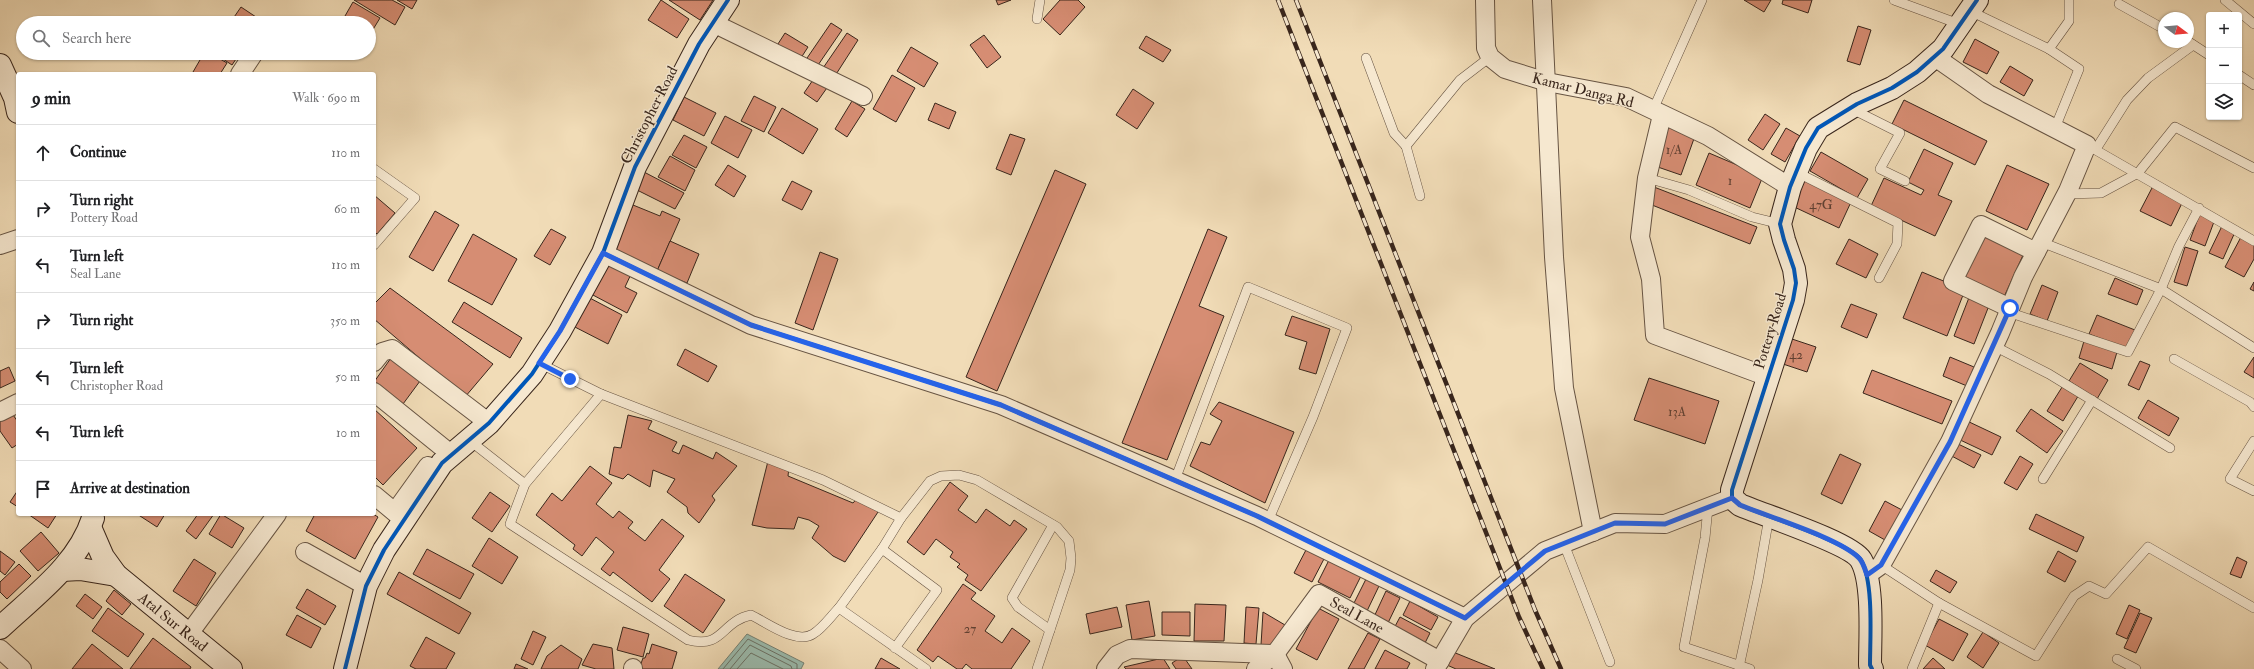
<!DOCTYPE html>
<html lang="en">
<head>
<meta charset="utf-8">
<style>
  :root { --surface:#fff; --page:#f6f6f6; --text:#202124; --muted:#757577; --line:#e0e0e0 }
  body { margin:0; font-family:"IM FELL Double Pica",serif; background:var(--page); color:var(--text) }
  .controls { position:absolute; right:12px; top:12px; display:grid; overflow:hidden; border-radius:4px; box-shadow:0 1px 3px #0004 }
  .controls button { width:36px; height:36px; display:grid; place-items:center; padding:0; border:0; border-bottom:1px solid var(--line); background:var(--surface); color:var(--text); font:20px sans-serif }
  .compass { position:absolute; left:2158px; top:12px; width:36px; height:36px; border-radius:50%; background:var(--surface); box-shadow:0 1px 3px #0004; rotate:106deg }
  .stop { position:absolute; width:12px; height:12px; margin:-9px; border:3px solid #2563eb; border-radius:50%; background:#fff }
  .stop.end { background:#2563eb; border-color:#fff; box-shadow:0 1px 4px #0008 }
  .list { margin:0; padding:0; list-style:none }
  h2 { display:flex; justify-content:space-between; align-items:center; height:52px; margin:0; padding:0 16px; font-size:17px }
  h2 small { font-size:13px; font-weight:400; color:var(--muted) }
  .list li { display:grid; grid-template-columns:26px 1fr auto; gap:12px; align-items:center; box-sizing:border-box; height:56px; padding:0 16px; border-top:1px solid var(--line) }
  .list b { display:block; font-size:15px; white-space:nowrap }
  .list p { margin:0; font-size:13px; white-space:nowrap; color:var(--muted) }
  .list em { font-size:13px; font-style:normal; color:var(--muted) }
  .icon { flex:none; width:22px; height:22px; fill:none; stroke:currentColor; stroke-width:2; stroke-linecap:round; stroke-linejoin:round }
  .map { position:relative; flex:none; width:2254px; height:669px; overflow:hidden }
  .search { position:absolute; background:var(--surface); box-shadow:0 1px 3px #0004; left:16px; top:16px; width:360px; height:44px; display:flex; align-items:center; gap:10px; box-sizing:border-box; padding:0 14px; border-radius:22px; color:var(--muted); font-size:15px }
  .panel { position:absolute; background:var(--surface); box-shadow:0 1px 3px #0004; left:16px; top:72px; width:360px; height:444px; border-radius:4px }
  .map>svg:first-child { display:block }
</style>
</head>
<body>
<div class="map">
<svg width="2254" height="669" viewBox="0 0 2254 669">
  <rect width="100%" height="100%" fill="#f1dcb7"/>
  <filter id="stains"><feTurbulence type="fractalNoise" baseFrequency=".005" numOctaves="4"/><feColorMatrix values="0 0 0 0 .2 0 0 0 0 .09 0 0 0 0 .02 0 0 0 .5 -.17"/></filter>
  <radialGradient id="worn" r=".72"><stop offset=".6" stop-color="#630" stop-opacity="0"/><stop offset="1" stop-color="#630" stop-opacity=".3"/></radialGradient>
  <polygon fill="#9bbcaf" stroke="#748074" points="747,634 804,663 801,669 718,669"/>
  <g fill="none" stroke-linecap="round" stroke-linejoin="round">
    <g stroke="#6a7166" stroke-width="1">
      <polyline points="723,669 748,639 797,664 797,669"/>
      <polyline points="730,669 750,645 791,666 792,669"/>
      <polyline points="737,669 751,653 783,669"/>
    </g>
  </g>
  <g fill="#d68d73" stroke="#39261c">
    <polygon points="354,0 392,0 405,7 395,25"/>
    <polygon points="397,0 417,0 412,9"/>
    <polygon points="661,0 689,19 677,38 648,20"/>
    <polygon points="669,0 713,0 700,20"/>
    <polygon points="996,0 1011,0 998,5"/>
    <polygon points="1060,0 1078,0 1085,7 1060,35 1043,19"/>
    <polygon points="1744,0 1771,0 1764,12"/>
    <polygon points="1783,0 1812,0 1808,13 1782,4"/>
    <polygon points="353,2 380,18 369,36 369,23 341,23"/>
    <polygon points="241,7 259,19 256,23 230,23"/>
    <polygon points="831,23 842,30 816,68 805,61"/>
    <polygon points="1858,26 1871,30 1860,65 1847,61"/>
    <polygon points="785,33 808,47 799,61 776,47"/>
    <polygon points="847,33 858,40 833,79 821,71"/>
    <polygon points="984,35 1001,57 987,68 970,45"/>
    <polygon points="1146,36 1171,50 1163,62 1139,48"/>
    <polygon points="1975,39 1999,52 1987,74 1963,62"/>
    <polygon points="911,47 938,63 924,87 897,71"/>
    <polygon points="204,53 210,53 227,63 220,74 196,74 193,72"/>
    <polygon points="214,53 240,53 232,65"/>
    <polygon points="2010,66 2033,80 2024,96 2000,82"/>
    <polygon points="892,75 915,88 896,122 873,109"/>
    <polygon points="815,77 829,85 817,102 804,93"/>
    <polygon points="1133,89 1154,103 1137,129 1116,115"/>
    <polygon points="754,96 776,107 764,132 741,121"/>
    <polygon points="684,97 716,113 704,136 673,120"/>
    <polygon points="1904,100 1987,141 1975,165 1892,124"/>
    <polygon points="852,101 865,109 847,137 835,129"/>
    <polygon points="935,103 956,112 949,129 928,120"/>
    <polygon points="782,108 818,129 803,154 768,133"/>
    <polygon points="1765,114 1780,124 1763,150 1748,140"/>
    <polygon points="725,116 752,130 738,158 711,143"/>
    <polygon points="1667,123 1696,133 1681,175 1652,165"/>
    <polygon points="1786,128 1800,136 1785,162 1771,154"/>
    <polygon points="1010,134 1025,139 1011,175 996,169"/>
    <polygon points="684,135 707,147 696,168 672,155"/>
    <polygon points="1924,149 1953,163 1938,195 1952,201 1935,236 1871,206 1884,178 1921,195 1924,190 1908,182"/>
    <polygon points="1821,152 1868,179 1857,198 1810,171"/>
    <polygon points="1709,153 1763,176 1750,208 1696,185"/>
    <polygon points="670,156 695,170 685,191 658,177"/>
    <polygon points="728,165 746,176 734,197 715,185"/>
    <polygon points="2007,165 2049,184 2027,230 1986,211"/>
    <polygon points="1055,170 1086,184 997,391 966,377"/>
    <polygon points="644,172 684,193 675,209 635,189"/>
    <polygon points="1803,179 1851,202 1839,228 1790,205"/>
    <polygon points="792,181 812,191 802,210 782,200"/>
    <polygon points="2153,186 2183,201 2171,226 2140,211"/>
    <polygon points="1654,187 1757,227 1750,244 1647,203"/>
    <polygon points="374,195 395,213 377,234 374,231"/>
    <polygon points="633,205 660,216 662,211 680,219 657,271 613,252"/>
    <polygon points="435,211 459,225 433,271 409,257"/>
    <polygon points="2200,213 2215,219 2205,246 2190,240"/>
    <polygon points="2222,226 2235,232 2223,259 2209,253"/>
    <polygon points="551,229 566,237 550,265 534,256"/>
    <polygon points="1208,229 1227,237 1199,306 1224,316 1167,460 1122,443"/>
    <polygon points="473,234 517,259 492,305 448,281"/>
    <polygon points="1984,234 2024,253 2003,299 1962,280"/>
    <polygon points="2241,237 2254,244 2254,259 2244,277 2225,267"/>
    <polygon points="1849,239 1878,254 1866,278 1836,264"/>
    <polygon points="670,241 699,254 687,283 657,271"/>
    <polygon points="2185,247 2198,251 2187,286 2174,282"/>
    <polygon points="820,252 838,259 813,330 795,323"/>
    <polygon points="609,259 632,272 625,287 637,293 627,313 591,294"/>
    <polygon points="1922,272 1965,290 1947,336 1903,318"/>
    <polygon points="2115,278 2143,290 2137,305 2108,294"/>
    <polygon points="2254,282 2254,291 2250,289"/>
    <polygon points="2042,285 2058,292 2047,321 2030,314"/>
    <polygon points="390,288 493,364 465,397 374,319 374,304"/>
    <polygon points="1970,295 1990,303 1974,344 1954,336"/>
    <polygon points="586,296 622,315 608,344 571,325"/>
    <polygon points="464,302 522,338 510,358 452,322"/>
    <polygon points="1851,304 1877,314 1867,338 1841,327"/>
    <polygon points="2097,315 2135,330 2127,349 2089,334"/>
    <polygon points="1292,316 1330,329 1316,374 1299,369 1307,342 1285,335"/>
    <polygon points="1786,337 1816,347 1807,372 1777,362"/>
    <polygon points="2084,341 2117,352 2112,369 2079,358"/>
    <polygon points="685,349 717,366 708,382 677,365"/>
    <polygon points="1950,357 1974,367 1967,386 1943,376"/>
    <polygon points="2254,357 2254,378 2244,372"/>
    <polygon points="391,358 420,381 403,404 374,382"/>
    <polygon points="2140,361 2150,365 2139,390 2128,385"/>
    <polygon points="2080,363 2108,380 2097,399 2069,381"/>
    <polygon points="9,367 15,381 0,388 0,371"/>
    <polygon points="1872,370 1952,401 1942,424 1863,393"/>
    <polygon points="1649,378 1719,401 1705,444 1634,420"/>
    <polygon points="2064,384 2080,393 2063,421 2047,411"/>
    <polygon points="2148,400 2179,418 2169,436 2138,418"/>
    <polygon points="1219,402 1294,432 1265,503 1190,466 1201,442 1210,445 1222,421 1210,414"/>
    <polygon points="374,409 417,448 383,485 374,476"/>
    <polygon points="2031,409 2063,431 2047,453 2016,431"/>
    <polygon points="11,412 18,422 18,444 12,448 0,431 0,419"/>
    <polygon points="628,415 652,421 648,429 677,442 672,451 679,454 683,445 713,459 716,452 737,466 712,496 715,500 699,523 688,513 687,507 667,492 675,479 653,470 650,487 628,474 623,479 609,474 614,447 621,448"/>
    <polygon points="1965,420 2001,437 1992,455 1956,438"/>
    <polygon points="1954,442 1981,455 1974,468 1948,454"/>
    <polygon points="1840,454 1861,464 1842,504 1821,494"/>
    <polygon points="2020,456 2033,464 2017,490 2004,483"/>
    <polygon points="768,461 789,467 788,476 853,503 860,495 880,509 845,562 833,556 812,538 819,526 809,520 798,517 794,529 767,528 752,525"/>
    <polygon points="590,466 612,483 596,504 613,518 619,511 633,522 628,528 645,541 662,519 684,536 659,570 670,579 652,602 613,572 610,576 601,569 614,552 596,537 582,556 573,549 575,545 536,515 552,493 562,501"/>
    <polygon points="950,482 968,496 958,510 976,523 986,509 1010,526 1014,520 1027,529 981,591 965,580 968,575 957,567 960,564 950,557 953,552 936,539 924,555 907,542"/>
    <polygon points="18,490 18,507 10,502"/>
    <polygon points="490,492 510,506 492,532 472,518"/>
    <polygon points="1885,501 1902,510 1885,540 1869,531"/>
    <polygon points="28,514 57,514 48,528"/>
    <polygon points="137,514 165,514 157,527"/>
    <polygon points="198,514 214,514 196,539 186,531"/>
    <polygon points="221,514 244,528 232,548 209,534"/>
    <polygon points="315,514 373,514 378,517 355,559 306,531"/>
    <polygon points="2036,514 2084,537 2077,552 2029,529"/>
    <polygon points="41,532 59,553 38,571 20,551"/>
    <polygon points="489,538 518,557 502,584 472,566"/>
    <polygon points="1307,548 1325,557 1312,582 1294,573"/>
    <polygon points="427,549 474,574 460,599 413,574"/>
    <polygon points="0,551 15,562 5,575 0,571"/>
    <polygon points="2058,551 2076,561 2065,582 2047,572"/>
    <polygon points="2237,557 2247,562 2241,578 2230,574"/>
    <polygon points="194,559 216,573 196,606 173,591"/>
    <polygon points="1329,560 1361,576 1350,598 1318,582"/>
    <polygon points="19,564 31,576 7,599 0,592 0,582"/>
    <polygon points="1936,570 1957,582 1950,593 1930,581"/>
    <polygon points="399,572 471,613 459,634 387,594"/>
    <polygon points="685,574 725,600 703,633 664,606"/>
    <polygon points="1366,579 1379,586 1367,611 1353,605"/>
    <polygon points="963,584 976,593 971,599 995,616 985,631 1002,643 1012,628 1030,641 1011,669 972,669 966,664 962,669 957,669 938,656 933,662 917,650"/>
    <polygon points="307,589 336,606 325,625 296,608"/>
    <polygon points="114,590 131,604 122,615 106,601"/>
    <polygon points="1386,591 1400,598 1387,625 1373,619"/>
    <polygon points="85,594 102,607 93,619 76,606"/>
    <polygon points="1149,601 1155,636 1132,640 1126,605"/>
    <polygon points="1410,601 1438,617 1431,630 1403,615"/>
    <polygon points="1195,604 1226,605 1224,641 1194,641"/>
    <polygon points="2129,605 2140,610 2127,639 2116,634"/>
    <polygon points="1117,607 1122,627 1090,634 1086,614"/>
    <polygon points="1246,607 1259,608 1256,644 1244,643"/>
    <polygon points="108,608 144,634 128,657 92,631"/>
    <polygon points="1318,608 1339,619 1317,660 1296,649"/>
    <polygon points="1162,612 1190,612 1190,636 1162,635"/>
    <polygon points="1263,612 1285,625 1273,646 1261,645"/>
    <polygon points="2140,613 2152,618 2136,653 2124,648"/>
    <polygon points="297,615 321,628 311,648 286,635"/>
    <polygon points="1400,617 1430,633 1422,649 1392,632"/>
    <polygon points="1939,619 1968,634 1953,661 1925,645"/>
    <polygon points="623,627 649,634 643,657 617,650"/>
    <polygon points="533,631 546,637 533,665 521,659"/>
    <polygon points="1983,632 1999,643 1983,668 1967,657"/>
    <polygon points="1368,633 1380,639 1364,669 1348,669"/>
    <polygon points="426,637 455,653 446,669 416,669 410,666"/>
    <polygon points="153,638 191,667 190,669 130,669"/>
    <polygon points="92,644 123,669 72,669"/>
    <polygon points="593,644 612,648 614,669 596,669 582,665"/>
    <polygon points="652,644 677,652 672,669 639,669 643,658 645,658 647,653 649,654"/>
    <polygon points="561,645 582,659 578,669 541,669 547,656"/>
    <polygon points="1385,650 1410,663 1407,669 1375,669"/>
    <polygon points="1453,652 1495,669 1456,669 1447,665"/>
    <polygon points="1183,656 1192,669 1176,669 1172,663"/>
    <polygon points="881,658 900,669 875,669"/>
    <polygon points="1163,658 1170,669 1126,669 1124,667"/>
    <polygon points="1933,658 1945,669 1923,669"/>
    <polygon points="516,664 528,669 514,669"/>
  </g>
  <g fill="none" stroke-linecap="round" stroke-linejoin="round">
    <defs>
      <g id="lane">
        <polyline points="1894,0 1959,24"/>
        <polyline points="2225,0 2254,24"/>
        <polyline points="2119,4 2164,29"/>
        <polyline points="1968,10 2049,49 2069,21 2069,0"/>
        <polyline points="1037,19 1040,0"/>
        <polyline points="2189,42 2209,55"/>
        <polyline points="2049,49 2079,69 2055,128"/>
        <polyline points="1366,58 1394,133 1406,146"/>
        <polyline points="2239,75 2254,85"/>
        <polyline points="1852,109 1900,133 1880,169 1905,181"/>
        <polyline points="1653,110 1702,0"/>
        <polyline points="2087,145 2254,241"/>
        <polyline points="2096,149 2127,100 2148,78 2193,45"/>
        <polyline points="374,169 415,198 374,245"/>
        <polyline points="1796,172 1898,223 1897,244 1879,278"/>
        <polyline points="1647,178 1689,190 1752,217 1780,224"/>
        <polyline points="2067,194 2101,193 2138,173 2175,127 2254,168"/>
        <polyline points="1420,196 1406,146 1460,80 1490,57"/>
        <polyline points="2041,242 2161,289 2254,348"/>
        <polyline points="2008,312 2128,352 2161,289 2179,246 2199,208"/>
        <polyline points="1994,346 2049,374 2170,448"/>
        <polyline points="2174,359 2250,402 2254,407"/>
        <polyline points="539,363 601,394"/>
        <polyline points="469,440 525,484"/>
        <polyline points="2254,441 2230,479 2254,491"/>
        <polyline points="2043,479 2092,400"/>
        <polyline points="1175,480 1248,287 1347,328 1313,417 1268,521"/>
        <polyline points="1708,507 1705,538 1684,647 1750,669"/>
        <polyline points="1564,544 1610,662"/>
        <polyline points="882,549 901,518"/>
        <polyline points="1881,565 1939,603 2036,656 2074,596 2089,586 2106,594 2148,547 2254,608"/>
        <polyline points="839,608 882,549 937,590 895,648"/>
        <polyline points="1050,630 1018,607 1012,598 1053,525"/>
        <polyline points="2117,659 2136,669"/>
        <polyline points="1739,667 1758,580 1769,517"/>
        <path d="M926,669L839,608C831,616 823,628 813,634C796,645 766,622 751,615C720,622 724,649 688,640L510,524L525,484L601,394L823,480L901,518L930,481L941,476L959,475L977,480L1057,527L1069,541L1071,558L1070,570L1037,669"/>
        <polyline points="1912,669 1939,603"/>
      </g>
      <g id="street">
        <polyline points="1485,0 1486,48 1490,57 1505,69 1547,82 1626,97 1708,136 1790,187"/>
        <polyline points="1542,0 1554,257 1564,388 1593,532"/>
        <polyline points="713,23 863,96"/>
        <polyline points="240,74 254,53"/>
        <polyline points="1662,115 1647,178 1640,237 1651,279 1655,335 1768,377"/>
        <polyline points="0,245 18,239"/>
        <polyline points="603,253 751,325 1001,405 1257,516 1465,618"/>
        <polyline points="2010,308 1953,281 1981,225 2036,252"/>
        <polyline points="374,362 382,352 392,349 489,423"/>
        <polyline points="374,392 452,455"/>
        <polyline points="0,412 18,403"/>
        <polyline points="374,495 403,519"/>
        <polyline points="395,512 428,466"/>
        <polyline points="305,552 366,586"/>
        <polyline points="1867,575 1881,565 1950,442 2000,333 2023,277 2068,191 2087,145 1988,94 1935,57"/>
        <polyline points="188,635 277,514"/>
        <polyline points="0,649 22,669"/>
        <polyline points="633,669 633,668"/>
        <polyline points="1106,669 1117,655 1130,649 1275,654 1283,669"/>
        <polyline points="1256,669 1275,654 1319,594 1440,661"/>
        <polyline points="1435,669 1465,618 1545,551 1615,523 1665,524 1732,498"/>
      </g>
      <g id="secondary">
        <polyline points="0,65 15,98 18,112"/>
        <polyline points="90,527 103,557 116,575 231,669"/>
        <polyline points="62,570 80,569 116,575"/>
        <path d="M0,628C35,595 78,565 93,518"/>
        <polyline points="345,669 366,586 384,550 442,463 489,423 532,374 560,331 603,253 635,167 699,44 728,0"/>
        <path d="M1872,669L1870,665C1870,639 1874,582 1861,560C1851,543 1763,515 1740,505L1732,498V490L1793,300L1796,283L1794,269L1784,240L1780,224L1790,187L1806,148L1818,128L1857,104L1892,88L1917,72L1943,49L1977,0"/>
      </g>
    </defs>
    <use href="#lane" stroke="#675443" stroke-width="10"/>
    <use href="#street" stroke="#675443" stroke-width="20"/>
    <use href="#secondary" stroke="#39261c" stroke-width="24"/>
    <use href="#lane" stroke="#f6e8d0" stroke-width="9"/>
    <use href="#street" stroke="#f6e8d0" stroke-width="18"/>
    <use href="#secondary" stroke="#f6e8d0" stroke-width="22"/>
    <defs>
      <g id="rail">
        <polyline points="1278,0 1519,617 1543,669"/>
        <polyline points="1296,0 1535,610 1561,669"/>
      </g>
    </defs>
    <use href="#rail" stroke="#39261c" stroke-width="4.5"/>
    <use href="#rail" stroke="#f6e8d0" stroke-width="3" stroke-dasharray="9" stroke-linecap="butt"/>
    <defs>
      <g id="cycleway">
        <polyline points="603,253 751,325 1001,405 1257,516 1465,618"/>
        <polyline points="345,669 366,586 384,550 442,463 489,423 532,374 560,331 603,253 635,167 699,44 728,0"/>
        <path d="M1872,669L1870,665C1870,639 1874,582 1861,560C1851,543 1763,515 1740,505L1732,498V490L1793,300L1796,283L1794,269L1784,240L1780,224L1790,187L1806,148L1818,128L1857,104L1892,88L1917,72L1943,49L1977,0"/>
      </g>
    </defs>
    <use href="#cycleway" stroke="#f6e8d0" stroke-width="6"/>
    <use href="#cycleway" stroke="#0057b8" stroke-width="4"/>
  </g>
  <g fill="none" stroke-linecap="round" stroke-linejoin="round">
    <path stroke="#2563eb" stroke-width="5" d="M570,379L539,363L560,331L603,253L751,325L1001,405L1257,516L1465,618L1545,551L1615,523L1665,524L1732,498L1740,505C1769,517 1839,538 1859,558C1863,562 1865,569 1867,575L1881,565L1950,442L2010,308"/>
  </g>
  <g text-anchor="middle" stroke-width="3" stroke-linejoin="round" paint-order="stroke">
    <g font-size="13" fill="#604032">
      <text x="1674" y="154">1/A</text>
      <text x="1730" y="185">1</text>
      <text x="1821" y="209">47G</text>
      <text x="1796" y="359">42</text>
      <text x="1677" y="416">13A</text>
      <text x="970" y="633">27</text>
    </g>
    <g font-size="15" fill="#39261c" stroke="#f6e8d0">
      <text transform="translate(1583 90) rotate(14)" y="5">Kamar Danga Rd</text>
      <text transform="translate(649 115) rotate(-63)" y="5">Christopher Road</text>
      <text transform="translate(1770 331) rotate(-73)" y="5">Pottery Road</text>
      <text transform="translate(1357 615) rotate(29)" y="5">Seal Lane</text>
      <text transform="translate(173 622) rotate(39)" y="5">Atal Sur Road</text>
    </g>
  </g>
  <rect width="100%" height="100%" filter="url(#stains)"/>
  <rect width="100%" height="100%" fill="url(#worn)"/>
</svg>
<div class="controls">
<button>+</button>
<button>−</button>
<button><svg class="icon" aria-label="layers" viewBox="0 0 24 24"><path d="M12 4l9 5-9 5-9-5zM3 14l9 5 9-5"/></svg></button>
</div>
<svg class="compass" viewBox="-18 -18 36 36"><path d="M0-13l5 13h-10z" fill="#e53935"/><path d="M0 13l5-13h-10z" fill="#757577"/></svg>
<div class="stop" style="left:2010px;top:308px"></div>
<div class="stop end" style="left:570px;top:379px"></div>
<div class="search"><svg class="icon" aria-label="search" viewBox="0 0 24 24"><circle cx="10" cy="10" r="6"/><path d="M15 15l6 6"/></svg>Search here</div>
<section class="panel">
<h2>9 min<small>Walk · 690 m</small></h2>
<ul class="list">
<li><svg class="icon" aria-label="ahead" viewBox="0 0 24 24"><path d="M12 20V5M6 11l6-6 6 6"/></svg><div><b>Continue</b></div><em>110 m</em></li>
<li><svg class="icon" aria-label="right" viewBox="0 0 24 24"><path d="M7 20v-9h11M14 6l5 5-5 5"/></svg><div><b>Turn right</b><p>Pottery Road</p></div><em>60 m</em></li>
<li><svg class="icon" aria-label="left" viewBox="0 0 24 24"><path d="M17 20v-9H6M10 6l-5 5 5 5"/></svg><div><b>Turn left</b><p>Seal Lane</p></div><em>110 m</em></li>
<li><svg class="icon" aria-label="right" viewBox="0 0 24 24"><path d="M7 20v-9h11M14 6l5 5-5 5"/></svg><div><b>Turn right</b></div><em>350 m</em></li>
<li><svg class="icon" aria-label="left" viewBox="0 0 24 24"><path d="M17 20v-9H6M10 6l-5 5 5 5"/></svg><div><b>Turn left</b><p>Christopher Road</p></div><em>50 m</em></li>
<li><svg class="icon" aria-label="left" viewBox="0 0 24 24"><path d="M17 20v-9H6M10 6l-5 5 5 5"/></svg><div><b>Turn left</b></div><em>10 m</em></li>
<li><svg class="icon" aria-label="arrive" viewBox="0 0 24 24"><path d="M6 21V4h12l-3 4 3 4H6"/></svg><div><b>Arrive at destination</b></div></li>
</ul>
</section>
</div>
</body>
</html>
